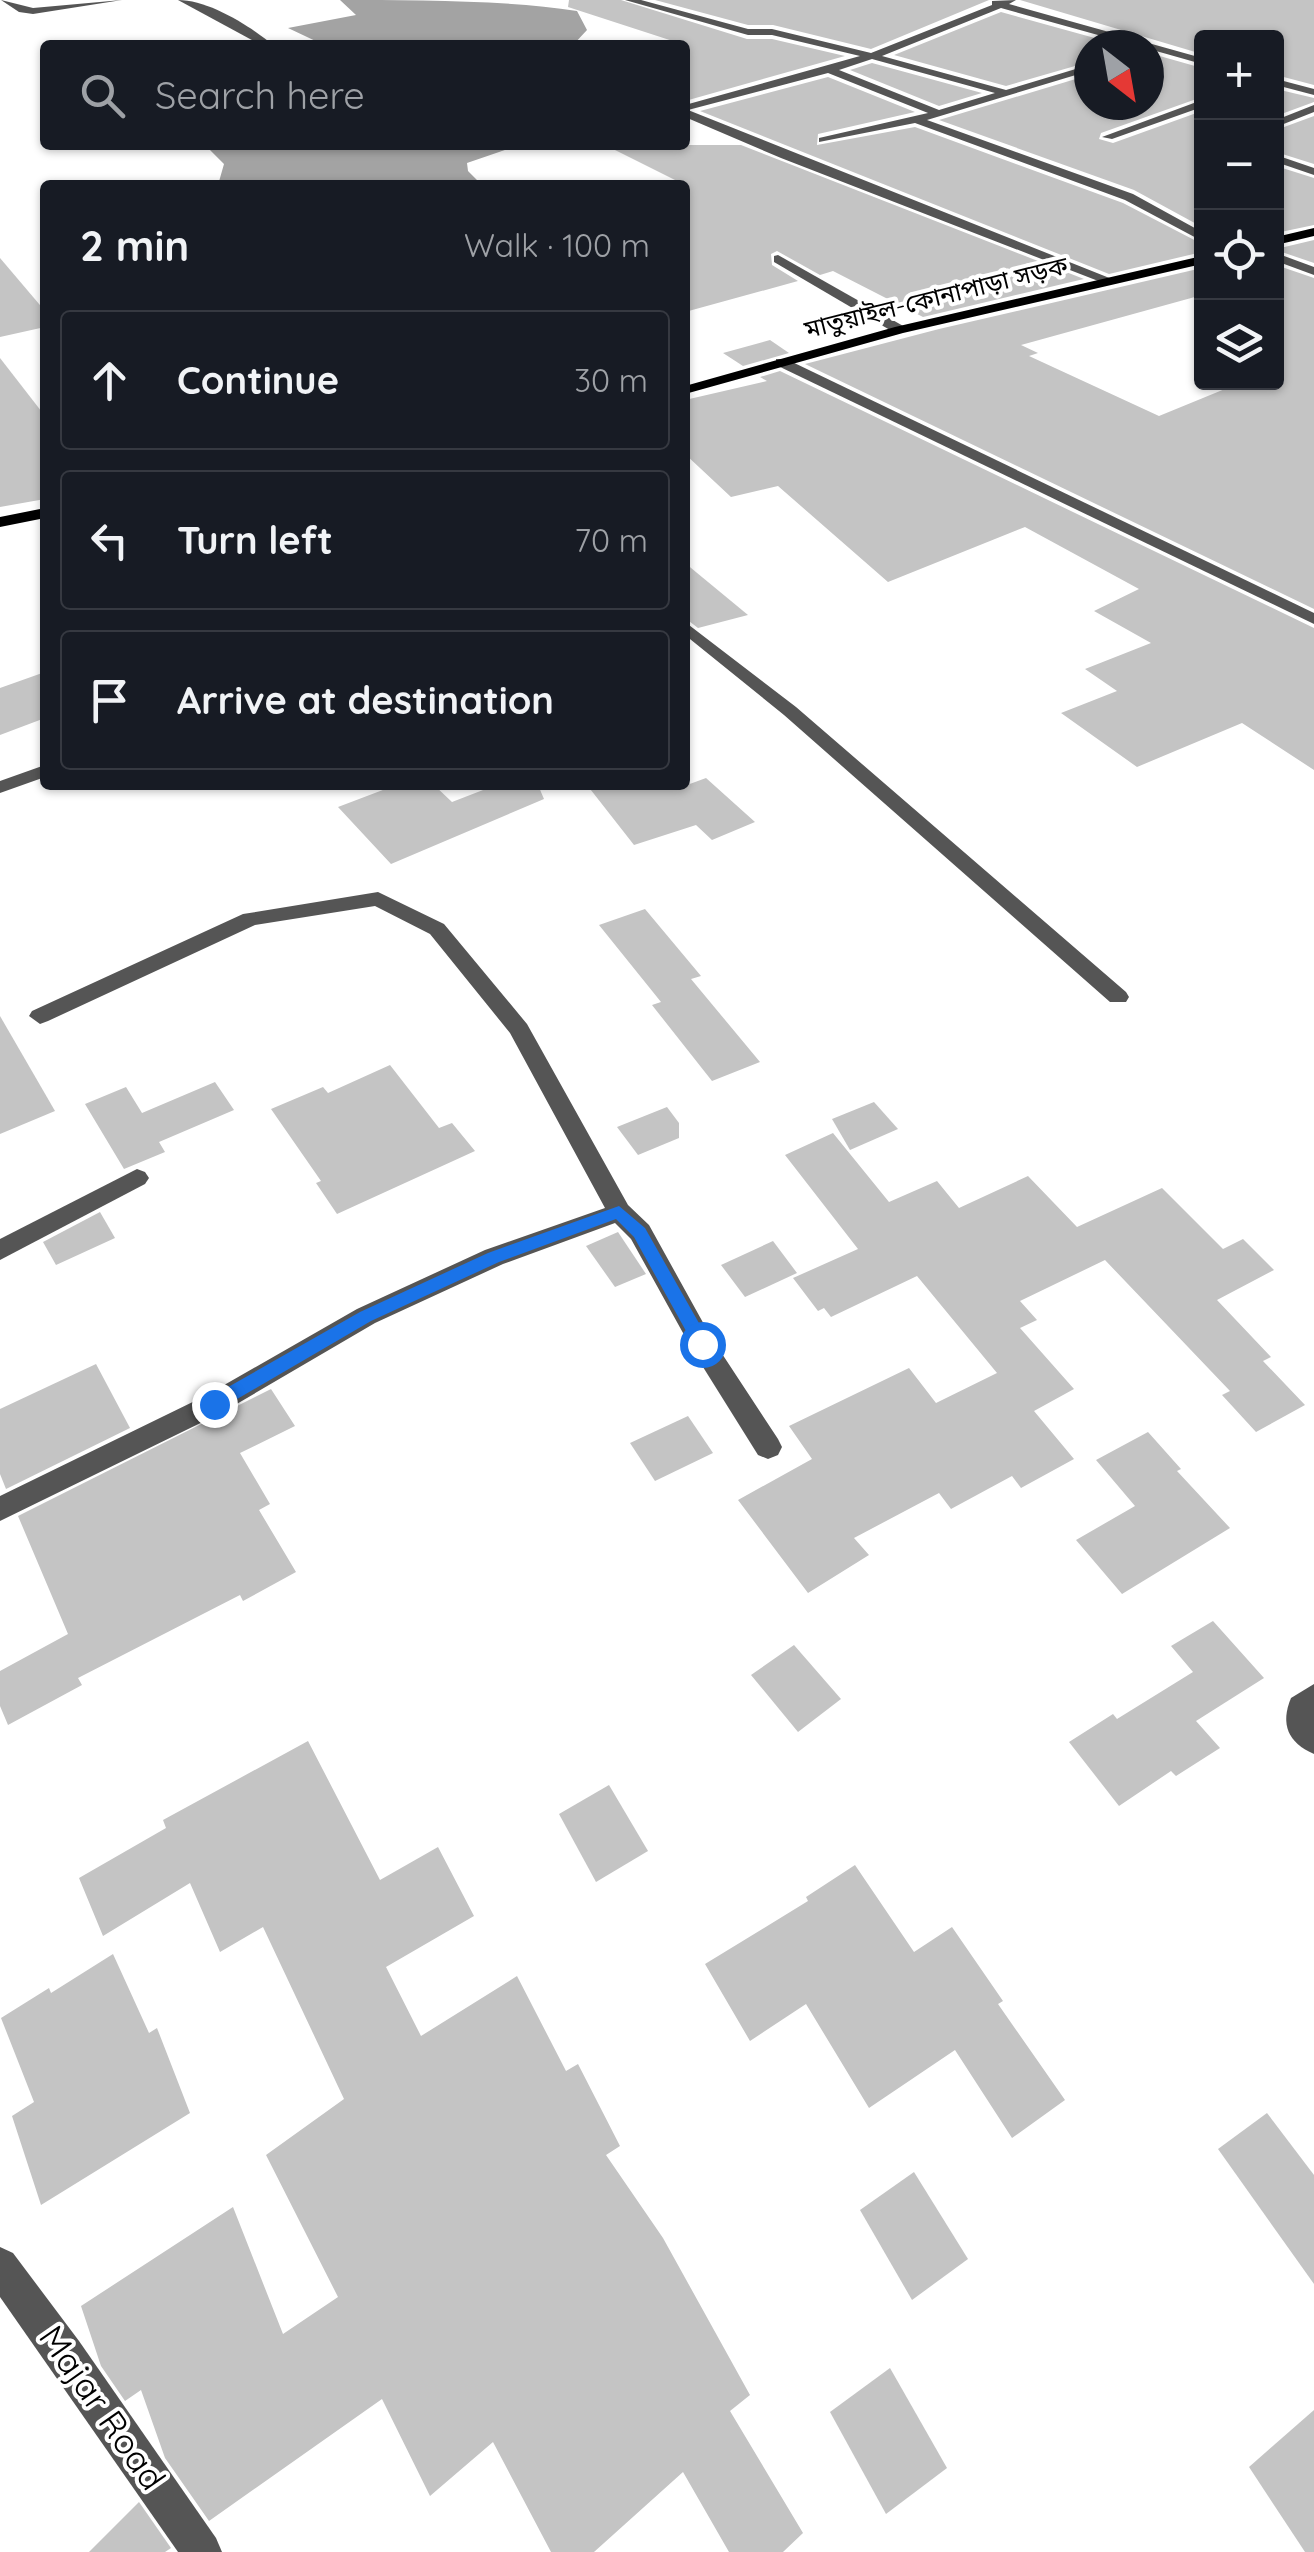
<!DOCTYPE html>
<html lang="en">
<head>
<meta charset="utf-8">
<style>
  :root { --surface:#171b24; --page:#242831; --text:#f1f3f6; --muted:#9ea1a6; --line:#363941 }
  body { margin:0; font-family:Quicksand,"Noto Sans Bengali",sans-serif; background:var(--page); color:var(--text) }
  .controls { position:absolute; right:30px; top:30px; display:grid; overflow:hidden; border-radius:10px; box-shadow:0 2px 8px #0004 }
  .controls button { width:90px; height:90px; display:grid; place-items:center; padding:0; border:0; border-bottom:2px solid var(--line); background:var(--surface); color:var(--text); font:50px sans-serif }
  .compass { position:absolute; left:1074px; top:30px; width:90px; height:90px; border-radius:50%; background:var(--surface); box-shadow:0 2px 8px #0004; rotate:149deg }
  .stop { position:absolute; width:30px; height:30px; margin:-22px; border:8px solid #1a73e8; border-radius:50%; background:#fff }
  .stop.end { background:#1a73e8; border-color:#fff; box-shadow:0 2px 10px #0008 }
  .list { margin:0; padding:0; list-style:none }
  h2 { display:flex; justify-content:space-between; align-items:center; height:130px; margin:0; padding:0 40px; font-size:42px }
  h2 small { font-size:32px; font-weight:400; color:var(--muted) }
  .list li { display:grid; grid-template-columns:65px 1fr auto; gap:30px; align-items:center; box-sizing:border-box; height:140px; margin:0 20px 20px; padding:0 20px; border:2px solid var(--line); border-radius:10px }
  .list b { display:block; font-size:38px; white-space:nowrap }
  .list em { font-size:32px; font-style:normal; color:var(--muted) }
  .icon { flex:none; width:55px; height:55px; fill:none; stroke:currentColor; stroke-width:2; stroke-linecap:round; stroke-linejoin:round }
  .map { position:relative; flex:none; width:1314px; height:2552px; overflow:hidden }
  .search { position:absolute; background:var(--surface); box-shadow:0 2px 8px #0004; left:40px; top:40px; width:650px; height:110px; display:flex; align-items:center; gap:25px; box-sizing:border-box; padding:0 35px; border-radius:10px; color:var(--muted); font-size:38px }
  .panel { position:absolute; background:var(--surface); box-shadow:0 2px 8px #0004; left:40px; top:180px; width:650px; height:610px; border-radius:10px }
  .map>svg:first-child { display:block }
</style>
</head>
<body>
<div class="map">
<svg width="1314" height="2552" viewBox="0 0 1314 2552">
  <rect width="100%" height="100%" fill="#fff"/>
  <g fill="#a3a3a3">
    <path d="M340,0C413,0 507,0 577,11L587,30L573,45H324L288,28L356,15Z"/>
    <polygon points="220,145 510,145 511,148 467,163 468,171 482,185 218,185 224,164 210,150"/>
  </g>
  <g fill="#c4c4c4">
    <polygon points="569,0 621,0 747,39 772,39 845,56 685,101 685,45 568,7"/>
    <polygon points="655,0 989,0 871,49 773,25 748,25"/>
    <polygon points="1020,0 1314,0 1314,85 1276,75 1276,38 1202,38 1202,54"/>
    <polygon points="1001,12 1120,45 1089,45 1089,62 1006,86 894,55"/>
    <polygon points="1149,53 1202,68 1202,97 1101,133 1099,139 1113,143 1202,111 1202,227 1134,190 939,120 1089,75 1089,105 1149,105"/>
    <polygon points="872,63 982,93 939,106 850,70"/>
    <polygon points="828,77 915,112 818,134 817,145 915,127 1123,203 1202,244 1202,252 1109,274 700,111"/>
    <polygon points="1276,89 1314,98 1314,102 1276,116"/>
    <polygon points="1314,116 1314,164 1276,152 1276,130"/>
    <polygon points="605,145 741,145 1084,279 923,317 833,271 820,275 777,251 771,254 772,265 798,281 685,312 685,185"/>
    <polygon points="1276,166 1314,178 1314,225 1276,233"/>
    <polygon points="1314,240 1314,263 1276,250 1276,249"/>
    <polygon points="0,258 45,311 45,327 0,337"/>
    <polygon points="1276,265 1314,278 1314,609 805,364 939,329 1202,268 1202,295 1021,345 1038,353 1029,356 1159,416 1242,382 1276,382"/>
    <polygon points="770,340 789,353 743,366 723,353"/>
    <polygon points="0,358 45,416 45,499 0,507"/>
    <polygon points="780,371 1314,628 1314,770 1242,723 1137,767 1061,713 1117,691 1085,669 1151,643 1094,611 1139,589 1025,527 888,582 778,486 731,497 685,454 685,400 767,381 760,377"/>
    <polygon points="685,563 748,615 698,628 685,618"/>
    <polygon points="45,672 45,718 0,735 0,688"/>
    <polygon points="706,778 755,822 712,840 696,825 634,845 587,785 687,785"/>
    <polygon points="396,785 434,785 452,802 496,785 538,785 544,799 391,864 338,807"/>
    <polygon points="645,909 701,976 691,979 760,1062 712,1081 652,1005 661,1002 599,925"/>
    <polygon points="0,1016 55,1111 0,1134"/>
    <polygon points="390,1065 439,1128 452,1123 475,1151 337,1214 316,1183 321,1181 271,1109 323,1087 328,1093"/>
    <polygon points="215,1082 234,1110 159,1142 165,1152 124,1169 85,1104 126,1087 142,1113"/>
    <polygon points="874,1102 898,1129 850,1150 832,1119"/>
    <polygon points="667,1107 679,1123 679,1138 638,1155 617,1127"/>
    <polygon points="833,1133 889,1202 937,1181 959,1208 1028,1176 1077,1227 1162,1188 1223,1249 1243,1239 1274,1270 1217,1300 1271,1357 1263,1361 1305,1405 1256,1432 1222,1395 1230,1391 1105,1260 1020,1301 1037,1320 1020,1328 1074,1389 1034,1411 1074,1459 1021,1488 1012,1476 951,1509 939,1493 854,1538 869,1555 808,1593 738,1500 812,1459 789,1426 909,1368 936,1403 997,1373 917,1276 831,1317 824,1308 818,1311 793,1278 858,1249 785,1155"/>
    <polygon points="100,1212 115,1238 56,1265 43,1242"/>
    <polygon points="618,1232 646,1274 615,1287 586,1246"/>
    <polygon points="773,1241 797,1273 745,1297 721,1265"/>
    <polygon points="96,1364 130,1428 6,1489 0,1474 0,1409"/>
    <polygon points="271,1389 295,1426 240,1453 270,1504 259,1510 296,1572 243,1601 240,1595 78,1678 82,1685 8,1725 0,1706 0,1671 68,1634 18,1516"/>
    <polygon points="688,1416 713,1453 655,1481 630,1443"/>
    <polygon points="1148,1432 1181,1469 1177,1471 1230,1528 1122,1594 1076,1540 1135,1506 1096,1460"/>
    <polygon points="1213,1621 1264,1678 1196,1721 1220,1748 1176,1776 1171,1771 1119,1806 1069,1742 1113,1714 1117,1719 1193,1672 1171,1646"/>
    <polygon points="794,1645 841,1699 798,1732 751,1675"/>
    <polygon points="308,1741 380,1880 438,1847 474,1916 386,1967 421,2036 517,1976 566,2071 578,2064 620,2146 606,2155 663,2238 750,2395 730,2411 803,2533 783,2552 729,2552 683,2472 594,2552 551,2552 493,2442 430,2496 382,2399 209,2521 165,2458 141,2390 125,2401 101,2366 81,2306 233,2207 283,2334 338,2297 266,2155 344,2099 263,1927 220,1952 190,1883 103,1936 79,1878 166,1828 163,1820"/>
    <polygon points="609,1785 648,1851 596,1882 559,1814"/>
    <polygon points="855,1865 914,1952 952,1927 1003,2001 998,2004 1065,2100 1012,2138 955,2050 869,2108 806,2004 750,2041 705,1964 808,1901 806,1897"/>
    <polygon points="113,1954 149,2033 157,2028 190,2113 41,2205 12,2116 34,2102 1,2018 49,1988 51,1993"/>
    <polygon points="1267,2113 1314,2175 1314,2284 1218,2149"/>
    <polygon points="914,2172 968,2259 912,2300 860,2210"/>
    <polygon points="890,2368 947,2468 886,2514 830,2412"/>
    <polygon points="1314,2410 1314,2552 1305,2552 1249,2467"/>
    <polygon points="139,2502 171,2548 165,2552 89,2552"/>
  </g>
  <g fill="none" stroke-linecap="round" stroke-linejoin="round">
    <g fill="#555" fill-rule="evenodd">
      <polygon points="1,0 33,8 122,0 33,14 19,12"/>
      <path d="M178,0C209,0 250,26 273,45H261Z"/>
      <path d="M625,0H641L748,29H772L871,53L992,5V1L1016,0L1009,4L1202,58V64L1149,49V45H1134L1001,8L882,56L1006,90L1089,65V71L927,120L1133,194L1202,232V241L1125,200L915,123L819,142V138L928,113L828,73L688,110L1117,281L1106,284L781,158L685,117V105L860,56L772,35H748ZM872,59L995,93L939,110L839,70Z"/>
      <polygon points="1276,79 1314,89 1314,95 1276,85"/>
      <polygon points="1202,100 1202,107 1112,139 1102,137"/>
      <polygon points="1314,105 1314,112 1276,127 1276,120"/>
      <polygon points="1276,155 1314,168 1314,175 1276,162"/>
      <polygon points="1276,253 1314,267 1314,275 1276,261"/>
      <polygon points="778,255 905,327 907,330 895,333 774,262 774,256"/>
      <polygon points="776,359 786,359 1314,613 1314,624 776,365"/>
      <polygon points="685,622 796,707 1126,992 1129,997 1126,1002 1110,1002 784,715 685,635"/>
      <polygon points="45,765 45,777 0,793 0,781"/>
      <polygon points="378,892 444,924 527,1024 628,1205 649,1225 711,1337 778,1439 782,1447 778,1455 768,1459 758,1455 693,1351 631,1239 615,1223 503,1264 375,1323 223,1412 0,1521 0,1496 205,1396 357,1309 485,1250 605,1208 510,1033 430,934 375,906 255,925 48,1021 40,1024 29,1016 32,1011 243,914"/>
      <polygon points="137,1169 145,1172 149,1178 145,1184 0,1260 0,1239"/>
      <path d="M1314,1684V1754C1288,1743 1280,1724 1291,1698Z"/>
      <polygon points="0,2247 13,2253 79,2341 216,2538 222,2552 178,2552 0,2297"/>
    </g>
    <g fill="#000" fill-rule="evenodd">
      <polygon points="1314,228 1314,236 1276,245 1276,237"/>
      <polygon points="1202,256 1202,264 903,333 685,394 685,386 895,327"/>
      <polygon points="45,508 45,518 0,527 0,517"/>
    </g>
  </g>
  <polygon fill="#1a73e8" points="619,1206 645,1228 708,1339 708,1349 696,1349 634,1237 616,1219 499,1262 371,1321 220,1409 207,1409 205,1404 207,1399 360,1312 488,1253"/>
  <g text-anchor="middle" stroke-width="8" stroke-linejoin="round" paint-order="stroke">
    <g font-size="25" fill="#000" stroke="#fff">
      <text transform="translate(936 297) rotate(-14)" y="9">মাতুয়াইল-কোনাপাড়া সড়ক</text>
    </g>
    <g font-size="35" fill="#000" stroke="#fff">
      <text transform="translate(102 2408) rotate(55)" y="12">Majar Road</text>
    </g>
  </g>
</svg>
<div class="controls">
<button>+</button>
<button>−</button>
<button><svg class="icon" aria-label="locate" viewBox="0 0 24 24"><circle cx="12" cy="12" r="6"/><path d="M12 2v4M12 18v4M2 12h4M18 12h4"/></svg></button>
<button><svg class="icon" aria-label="layers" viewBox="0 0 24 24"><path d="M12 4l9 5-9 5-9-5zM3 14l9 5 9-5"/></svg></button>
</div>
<svg class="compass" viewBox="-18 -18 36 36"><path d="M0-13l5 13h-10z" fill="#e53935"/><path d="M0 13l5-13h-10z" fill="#9ea1a6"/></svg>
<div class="stop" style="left:702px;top:1344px"></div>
<div class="stop end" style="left:214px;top:1404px"></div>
<div class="search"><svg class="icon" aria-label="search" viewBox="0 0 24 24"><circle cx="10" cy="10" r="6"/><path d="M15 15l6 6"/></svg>Search here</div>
<section class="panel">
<h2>2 min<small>Walk · 100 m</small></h2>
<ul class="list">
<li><svg class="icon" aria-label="ahead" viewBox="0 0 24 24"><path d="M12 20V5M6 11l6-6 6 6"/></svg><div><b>Continue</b></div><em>30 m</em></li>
<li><svg class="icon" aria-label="left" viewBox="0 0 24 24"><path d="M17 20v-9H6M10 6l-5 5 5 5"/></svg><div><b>Turn left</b></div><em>70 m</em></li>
<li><svg class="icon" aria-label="arrive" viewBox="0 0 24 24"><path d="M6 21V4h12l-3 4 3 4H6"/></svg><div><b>Arrive at destination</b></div></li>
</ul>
</section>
</div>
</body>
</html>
